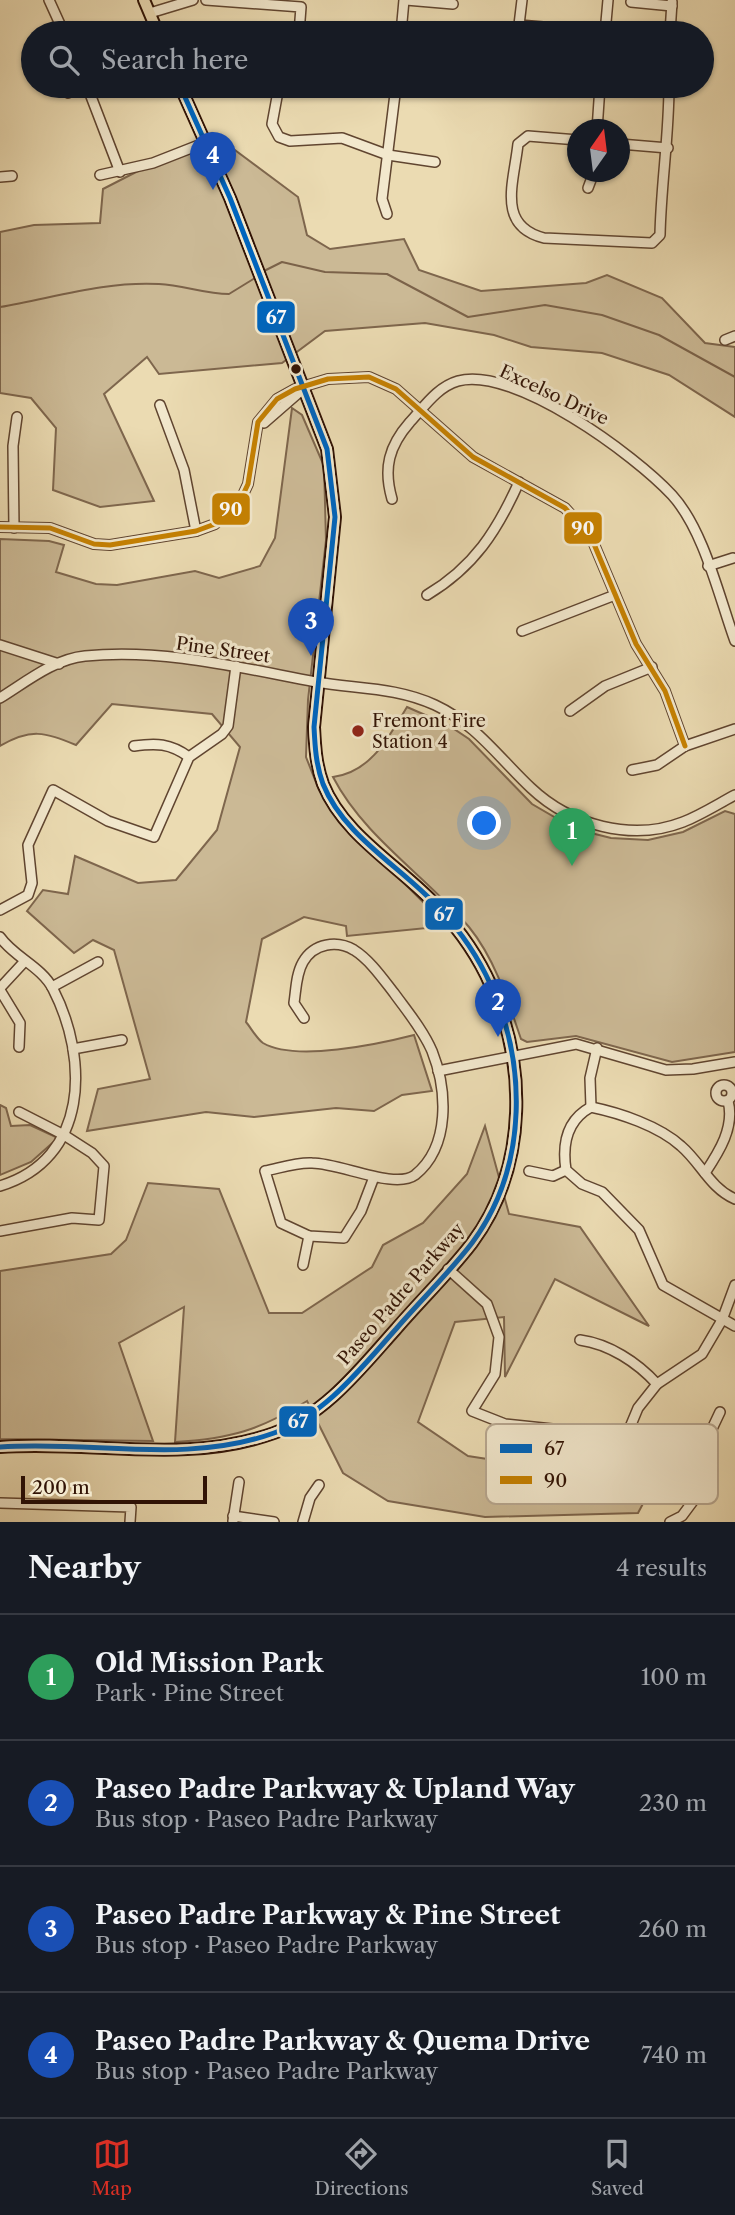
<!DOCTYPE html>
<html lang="en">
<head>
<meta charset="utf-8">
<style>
  :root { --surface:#171b24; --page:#20242c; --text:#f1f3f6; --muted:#9ea1a6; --line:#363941; --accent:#d93025 }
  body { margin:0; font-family:"Libre Caslon Text",serif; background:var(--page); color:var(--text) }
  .compass { position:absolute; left:567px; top:119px; width:63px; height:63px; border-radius:50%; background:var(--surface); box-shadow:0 2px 5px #0004; rotate:14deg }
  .scale { position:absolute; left:21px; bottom:18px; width:186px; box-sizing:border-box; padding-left:7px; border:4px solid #311305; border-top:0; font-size:19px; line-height:24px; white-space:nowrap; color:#311305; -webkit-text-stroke:5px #f2e8cd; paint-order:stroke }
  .you { position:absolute; left:485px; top:824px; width:24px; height:24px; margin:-18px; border:5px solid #fff; border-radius:50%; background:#1a73e8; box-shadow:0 0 0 10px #1a73e833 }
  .badge { display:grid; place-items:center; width:46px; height:46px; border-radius:50%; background:var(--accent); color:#fff; font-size:23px; font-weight:700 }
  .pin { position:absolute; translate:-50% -58px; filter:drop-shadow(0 2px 4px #0008) }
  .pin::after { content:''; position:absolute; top:37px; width:24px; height:21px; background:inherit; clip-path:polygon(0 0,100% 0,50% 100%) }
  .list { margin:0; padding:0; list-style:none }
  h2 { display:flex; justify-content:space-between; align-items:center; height:91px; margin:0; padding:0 28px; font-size:30px }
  h2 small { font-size:23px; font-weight:400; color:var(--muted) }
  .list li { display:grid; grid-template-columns:46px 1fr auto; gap:21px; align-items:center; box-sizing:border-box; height:126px; padding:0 28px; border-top:2px solid var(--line) }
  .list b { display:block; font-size:26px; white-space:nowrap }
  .list p { margin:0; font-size:23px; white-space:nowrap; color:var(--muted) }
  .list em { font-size:23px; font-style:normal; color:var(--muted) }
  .icon { flex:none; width:38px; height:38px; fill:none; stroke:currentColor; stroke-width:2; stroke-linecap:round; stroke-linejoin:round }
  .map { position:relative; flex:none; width:735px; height:1522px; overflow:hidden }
  .search { position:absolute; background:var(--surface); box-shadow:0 2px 5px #0004; left:21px; right:21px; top:21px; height:77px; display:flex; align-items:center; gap:18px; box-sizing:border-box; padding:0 24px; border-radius:38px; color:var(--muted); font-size:26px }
  .sheet { height:595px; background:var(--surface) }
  nav { display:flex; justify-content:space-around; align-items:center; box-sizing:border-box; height:98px; border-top:2px solid var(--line); background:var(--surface); font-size:19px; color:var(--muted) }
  nav a { display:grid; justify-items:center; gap:4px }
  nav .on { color:var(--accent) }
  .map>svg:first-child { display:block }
</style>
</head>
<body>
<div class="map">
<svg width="735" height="1522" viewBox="0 0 735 1522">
  <rect width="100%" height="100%" fill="#ebdbb2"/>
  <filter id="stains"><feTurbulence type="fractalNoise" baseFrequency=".00286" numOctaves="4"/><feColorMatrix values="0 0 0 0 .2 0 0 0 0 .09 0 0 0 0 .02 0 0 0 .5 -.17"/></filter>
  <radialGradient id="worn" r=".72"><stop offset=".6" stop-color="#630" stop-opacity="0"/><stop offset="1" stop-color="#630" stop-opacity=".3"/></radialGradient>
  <g fill="#cbb995" stroke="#7e664d" stroke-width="2">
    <polygon points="212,133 298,197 307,235 330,249 404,239 419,270 481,291 586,283 607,275 662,298 705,343 735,347 735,417 669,375 602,353 531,347 494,335 425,323 325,331 282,363 159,374 147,357 104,394 154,501 100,507 53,490 56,428 31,398 0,393 0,232 34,225 100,223 103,189"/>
    <path d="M292,408L302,415L324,466L326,540L308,700L306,757L319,790L334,813L447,926L347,936L346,926L304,917L262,939L246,1022C251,1028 257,1039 263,1043C295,1062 379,1044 414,1035L432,1091L402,1095L374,1111L336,1108L254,1117L206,1112L87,1131L98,1089L150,1079L114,950L93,940L74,953L27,911L43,890L68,894L75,856L138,883L176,880L217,830L240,747L212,714L112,704L76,745C44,732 31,728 0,746V539L49,541L64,545L56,572L96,584L117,585L195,571L219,578L260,566L275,538Z"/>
    <path d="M407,707L448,725L469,739L532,804L575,829L611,838L648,840L683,832L725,811L735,814V1052L672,1062L576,1036L527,1042L521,1039C508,1001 495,959 469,927C426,876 364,837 333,777C371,772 388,738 407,707Z"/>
    <polygon points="0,1105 6,1108 11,1126 30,1125 58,1138 31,1162 0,1175"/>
    <path d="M485,1126L509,1214L580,1227L649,1326L555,1279L505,1377L504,1317L455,1322L418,1422L468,1456L634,1482L667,1459L638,1513L485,1517L388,1501L343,1473L307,1401C260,1430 230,1439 175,1442L184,1307L119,1343L153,1441L0,1439V1271L111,1254L126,1240L148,1183L219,1189L269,1313H302L372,1267L383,1245L423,1223L467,1174Z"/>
  </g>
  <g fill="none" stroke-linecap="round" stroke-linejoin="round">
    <g stroke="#7b6249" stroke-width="2">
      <polyline points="262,272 282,262 325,272 387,274 468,317 545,305 602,315 659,335 735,377"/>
      <path d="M0,307C53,298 104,281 159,284C183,285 205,294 229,294L255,278"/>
    </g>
    <defs>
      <g id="minor">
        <polyline points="49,0 64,33"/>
        <polyline points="206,0 301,7 299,33"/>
        <polyline points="406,0 453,4"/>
        <polyline points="631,2 672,6"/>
        <polyline points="150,13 193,0"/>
        <polyline points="519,25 592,31"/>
        <polyline points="401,33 404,0"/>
        <polyline points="518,33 522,0"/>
        <polyline points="605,33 608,0"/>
        <polyline points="670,33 672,2"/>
        <polyline points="87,86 120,172"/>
        <polyline points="279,86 272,124 279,137 290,141 342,138 388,155 435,162"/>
        <polyline points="652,86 669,87"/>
        <polyline points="68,93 81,86"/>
        <polyline points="597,130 600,86"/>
        <path d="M578,140L528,136L518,144C514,182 496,226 544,238L652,243L660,235C661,185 669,136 669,86"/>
        <polyline points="620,144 668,148"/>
        <polyline points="100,175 153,163 204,143"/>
        <polyline points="0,177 12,176"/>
        <polyline points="588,188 594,172"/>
        <polyline points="387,214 382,199 396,86"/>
        <polyline points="725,340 735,336"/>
        <polyline points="160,405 184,470 196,531"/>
        <polyline points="264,423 303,389"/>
        <path d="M392,499C383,468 389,446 410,422C424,407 437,387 458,381C514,366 635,455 672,495C704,530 719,597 735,641"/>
        <polyline points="0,527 50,528 94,544 110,545 196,531 215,524 241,499 248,484 258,422 277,399 295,389 328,379 369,377 396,389 473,457 565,508 591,537 636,644 665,691 685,746"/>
        <polyline points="14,528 13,446 17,417"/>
        <polyline points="708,566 733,558"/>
        <path d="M427,595C474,567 497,531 519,482"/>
        <polyline points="522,631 615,595"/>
        <polyline points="0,645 59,664"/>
        <path d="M0,698C26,682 54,659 85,656C163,648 241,668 316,682C357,689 396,687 435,705C476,724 499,758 531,788C570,825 632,842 683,822C701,815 718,804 735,795"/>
        <polyline points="570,711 605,686 652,667"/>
        <path d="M134,746C156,743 170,743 189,757"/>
        <polyline points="632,770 657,765 685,746 735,729"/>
        <polyline points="0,910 28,895 32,883 28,845 53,790 108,821 154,837 189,757 222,734 228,726 236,666"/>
        <path d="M0,937C14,957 42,967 53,989C89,1059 89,1159 0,1186"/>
        <polyline points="52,987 98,962"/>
        <polyline points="0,988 25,961"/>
        <polyline points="0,990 20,1023 19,1047"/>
        <path d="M304,1018L294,1003C296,990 296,974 303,962C314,943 337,940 354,950C370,960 383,979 394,993C407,1011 423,1030 432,1051C447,1089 451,1146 415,1175C395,1190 340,1163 312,1163C297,1162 280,1168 265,1171L281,1223L309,1236L344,1238L361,1211L374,1177"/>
        <polyline points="73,1049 122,1040"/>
        <polyline points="438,1071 576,1044 666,1070 693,1069 735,1062"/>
        <circle cx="724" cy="1093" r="8"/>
        <polyline points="591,1107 590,1078 597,1048"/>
        <polyline points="529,1171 553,1176 566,1170"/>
        <path d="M705,1173C719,1152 735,1127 728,1101"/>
        <path d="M735,1199C710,1188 701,1163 681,1146C659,1126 620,1113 591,1107C567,1120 562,1144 566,1170L582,1184L602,1192L639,1230L663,1285L735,1326"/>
        <polyline points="0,1231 72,1218 99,1220 104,1166 92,1153 64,1135 19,1112"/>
        <polyline points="303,1265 309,1236"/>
        <polyline points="448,1269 487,1304 499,1337 495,1374 472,1411 505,1424 562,1430 623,1444 638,1408 657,1384 702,1354 722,1320 735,1285"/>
        <path d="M580,1340C609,1344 637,1362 657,1384"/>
        <polyline points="0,1503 131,1507 130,1522"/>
        <polyline points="233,1516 274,1522"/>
        <polyline points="233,1521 239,1482"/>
        <polyline points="303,1522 310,1498 319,1485"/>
        <polyline points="670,1522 682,1516 711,1477 703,1448 720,1412"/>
      </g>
      <g id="major">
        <polyline points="144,0 158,33"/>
        <path d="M0,1447C92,1440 185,1465 274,1433C325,1415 361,1368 396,1329C420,1301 449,1273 472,1243C529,1166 528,1059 486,975C472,947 454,923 432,901C396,864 343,834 323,784C316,765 315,747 314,727L335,517L327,449L230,198L180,86"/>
      </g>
    </defs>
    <use href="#minor" stroke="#604530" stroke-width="12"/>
    <use href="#major" stroke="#311305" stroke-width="14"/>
    <use href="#minor" stroke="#f2e8cd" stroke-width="9"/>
    <use href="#major" stroke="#ebdbb2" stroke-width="10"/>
    <defs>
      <path id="bus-1" d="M0,1447C92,1440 185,1465 274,1433C325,1415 361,1368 396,1329C420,1301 449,1273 472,1243C529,1166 528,1059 486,975C472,947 454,923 432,901C396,864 343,834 323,784C316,765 315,747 314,727L335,517L327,449L230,198L180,86"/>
      <polyline id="bus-2" points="0,527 50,528 94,544 110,545 196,531 215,524 241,499 248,484 258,422 277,399 295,389 328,379 369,377 396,389 473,457 565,508 591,537 636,644 665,691 685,746"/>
    </defs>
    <use href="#bus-1" stroke="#f2e8cd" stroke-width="10"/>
    <use href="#bus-2" stroke="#f2e8cd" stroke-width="10"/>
    <use href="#bus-1" stroke="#0065bd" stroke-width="5"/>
    <use href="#bus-2" stroke="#c68101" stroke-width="5"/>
  </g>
  <circle fill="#311305" stroke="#f2e8cd" stroke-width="2.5" cx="296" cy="369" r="6"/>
  <circle fill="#8f2418" stroke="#f2e8cd" stroke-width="2.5" cx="358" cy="731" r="7"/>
  <g text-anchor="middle" stroke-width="6" stroke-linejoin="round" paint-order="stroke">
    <g font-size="18" fill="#311305" stroke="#f2e8cd">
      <text transform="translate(554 395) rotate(25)" y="6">Excelso Drive</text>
      <text transform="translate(223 650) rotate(8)" y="6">Pine Street</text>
      <text transform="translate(401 1294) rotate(-49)" y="6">Paseo Padre Parkway</text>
    </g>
    <g font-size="18" fill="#311305" stroke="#f2e8cd" text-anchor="start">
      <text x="372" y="727">Fremont Fire<tspan x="372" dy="21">Station 4</tspan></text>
    </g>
  </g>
  <rect x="486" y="1424" width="232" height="80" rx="10" fill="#f2e8cd" stroke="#b8a891" stroke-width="2"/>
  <rect x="500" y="1444" width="32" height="9" fill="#0065bd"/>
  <rect x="500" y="1476" width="32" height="8" fill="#c68101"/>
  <g font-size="19" fill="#311305">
    <text x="544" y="1455">67</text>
    <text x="544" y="1487">90</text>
  </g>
  <g stroke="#f2e8cd" stroke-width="2.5">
    <rect x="256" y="300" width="40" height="34" rx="7" fill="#0065bd"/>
    <rect x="211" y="492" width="40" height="34" rx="7" fill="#c68101"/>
    <rect x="563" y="511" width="40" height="34" rx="7" fill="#c68101"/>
    <rect x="424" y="897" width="40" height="34" rx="7" fill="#0065bd"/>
    <rect x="278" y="1405" width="40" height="33" rx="7" fill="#0065bd"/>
  </g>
  <g font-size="19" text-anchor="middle" font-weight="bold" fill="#fff">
    <text x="276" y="324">67</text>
    <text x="231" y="516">90</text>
    <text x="583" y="535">90</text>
    <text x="444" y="921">67</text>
    <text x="298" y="1428">67</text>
  </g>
  <rect width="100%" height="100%" filter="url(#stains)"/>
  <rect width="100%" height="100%" fill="url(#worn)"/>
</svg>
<svg class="compass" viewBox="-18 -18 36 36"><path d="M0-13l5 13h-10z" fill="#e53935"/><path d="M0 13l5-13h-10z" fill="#9ea1a6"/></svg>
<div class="scale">200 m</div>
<div class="you"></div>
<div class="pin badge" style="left:572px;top:866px;background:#2e9e5b">1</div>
<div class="pin badge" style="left:498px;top:1037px;background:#1a4fb4">2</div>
<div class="pin badge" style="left:311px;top:656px;background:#1a4fb4">3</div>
<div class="pin badge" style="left:213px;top:190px;background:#1a4fb4">4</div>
<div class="search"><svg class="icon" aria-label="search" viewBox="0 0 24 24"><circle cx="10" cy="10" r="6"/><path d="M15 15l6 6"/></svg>Search here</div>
</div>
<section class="sheet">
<h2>Nearby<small>4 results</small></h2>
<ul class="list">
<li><span class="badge" style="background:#2e9e5b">1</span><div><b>Old Mission Park</b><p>Park · Pine Street</p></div><em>100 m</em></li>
<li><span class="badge" style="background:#1a4fb4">2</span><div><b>Paseo Padre Parkway &amp; Upland Way</b><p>Bus stop · Paseo Padre Parkway</p></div><em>230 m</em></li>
<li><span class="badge" style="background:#1a4fb4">3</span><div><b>Paseo Padre Parkway &amp; Pine Street</b><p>Bus stop · Paseo Padre Parkway</p></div><em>260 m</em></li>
<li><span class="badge" style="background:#1a4fb4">4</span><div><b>Paseo Padre Parkway &amp; Quema Drive</b><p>Bus stop · Paseo Padre Parkway</p></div><em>740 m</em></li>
</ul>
</section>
<nav>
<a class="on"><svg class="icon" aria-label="map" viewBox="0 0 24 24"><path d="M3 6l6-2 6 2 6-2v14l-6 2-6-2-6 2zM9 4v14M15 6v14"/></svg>Map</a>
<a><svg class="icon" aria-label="directions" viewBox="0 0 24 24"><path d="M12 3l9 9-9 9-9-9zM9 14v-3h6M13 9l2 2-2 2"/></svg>Directions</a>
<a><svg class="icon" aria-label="saved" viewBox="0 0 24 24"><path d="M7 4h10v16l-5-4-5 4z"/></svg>Saved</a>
</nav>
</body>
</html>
